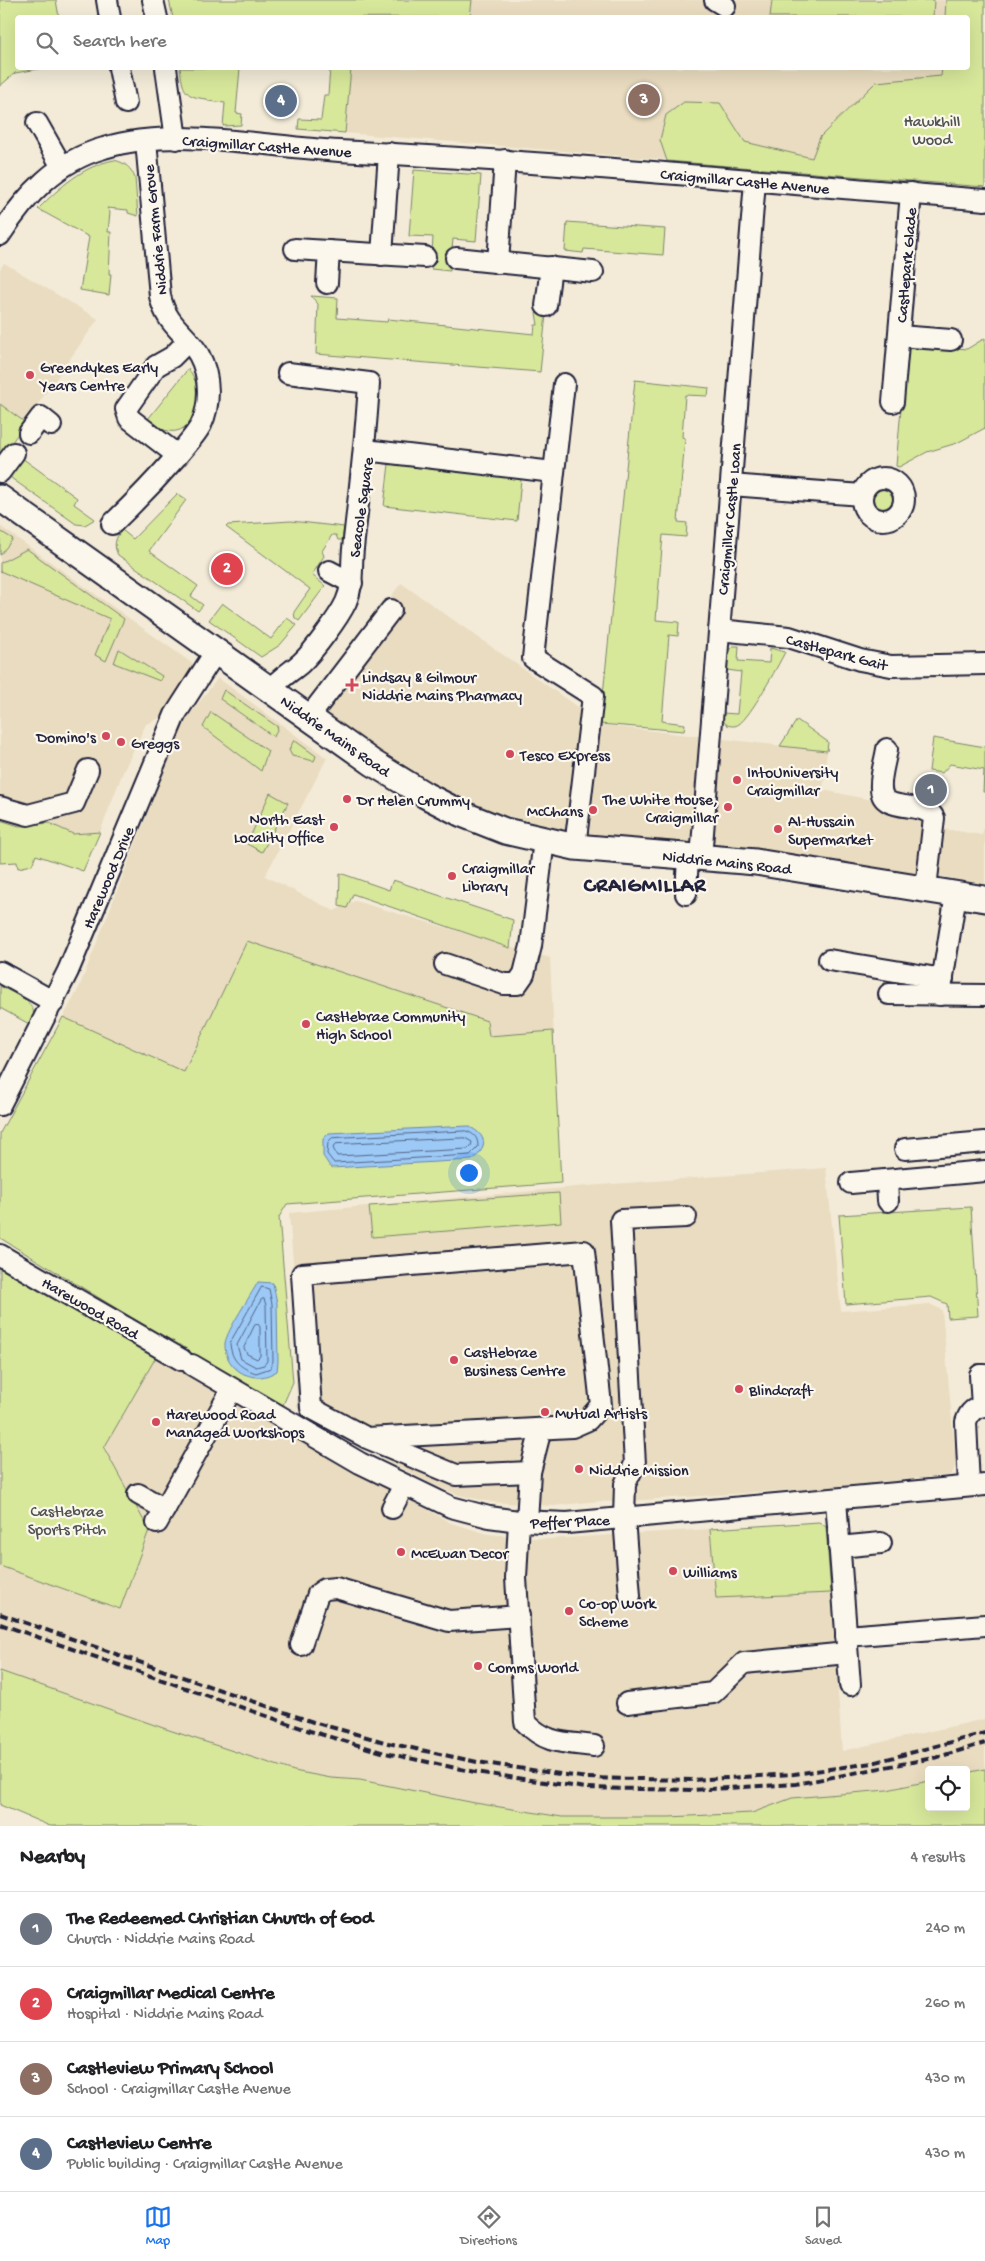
<!DOCTYPE html>
<html lang="en">
<head>
<meta charset="utf-8">
<style>
  :root { --surface:#fff; --page:#f2f2f2; --text:#202124; --muted:#757577; --line:#e0e0e0; --accent:#1a73e8 }
  body { margin:0; font-family:"Gochi Hand",sans-serif; background:var(--page); color:var(--text) }
  .controls { position:absolute; right:15px; bottom:15px; display:grid; overflow:hidden; border-radius:5px; box-shadow:0 5px 20px #0002 }
  .controls button { width:45px; height:45px; display:grid; place-items:center; padding:0; border:0; border-bottom:1px solid var(--line); background:var(--surface); color:var(--text); font:25px sans-serif }
  .you { position:absolute; left:468px; top:1172px; width:18px; height:18px; margin:-12px; border:4px solid #fff; border-radius:50%; background:#1a73e8; box-shadow:0 0 0 8px #1a73e833 }
  .badge { display:grid; place-items:center; width:32px; height:32px; border-radius:50%; background:var(--accent); color:#fff; font-size:16px; font-weight:700 }
  .pin { position:absolute; translate:-50% -50%; border:2px solid #fff; box-shadow:0 1px 5px #0006 }
  .list { margin:0; padding:0; list-style:none }
  h2 { display:flex; justify-content:space-between; align-items:center; height:65px; margin:0; padding:0 20px; font-size:21px }
  h2 small { font-size:16px; font-weight:400; color:var(--muted) }
  .list li { display:grid; grid-template-columns:32px 1fr auto; gap:15px; align-items:center; box-sizing:border-box; height:75px; padding:0 20px; border-top:1px solid var(--line) }
  .list b { display:block; font-size:19px; white-space:nowrap }
  .list p { margin:0; font-size:16px; white-space:nowrap; color:var(--muted) }
  .list em { font-size:16px; font-style:normal; color:var(--muted) }
  .icon { flex:none; width:28px; height:28px; fill:none; stroke:currentColor; stroke-width:2; stroke-linecap:round; stroke-linejoin:round }
  .map { position:relative; flex:none; width:985px; height:1826px; overflow:hidden }
  .search { position:absolute; background:var(--surface); box-shadow:0 5px 20px #0002; left:15px; right:15px; top:15px; height:55px; display:flex; align-items:center; gap:12px; box-sizing:border-box; padding:0 18px; border-radius:5px; color:var(--muted); font-size:19px }
  .sheet { height:365px; background:var(--surface) }
  nav { display:flex; justify-content:space-around; align-items:center; box-sizing:border-box; height:70px; border-top:1px solid var(--line); background:var(--surface); font-size:14px; color:var(--muted) }
  nav a { display:grid; justify-items:center; gap:2px }
  nav .on { color:var(--accent) }
  .map>svg:first-child { display:block }
</style>
</head>
<body>
<div class="map">
<svg width="985" height="1826" viewBox="0 0 985 1826">
  <rect width="100%" height="100%" fill="#f3ebd8"/>
  <filter id="ink" filterUnits="userSpaceOnUse"><feTurbulence type="fractalNoise" baseFrequency=".02" numOctaves="2"/><feDisplacementMap in="SourceGraphic" scale="10" xChannelSelector="R" yChannelSelector="G"/><feConvolveMatrix kernelMatrix="1 2 1 2 8 2 1 2 1" color-interpolation-filters="sRGB"/></filter>
  <g filter="url(#ink)">
    <g fill="#e9dcc0">
      <polygon points="472,0 947,0 945,18 470,18"/>
      <polygon points="351,68 943,68 936,182 345,133"/>
      <polygon points="4,263 98,319 0,458 0,269"/>
      <polygon points="0,526 200,669 167,715 146,724 123,772 100,832 73,834 49,823 19,826 0,820"/>
      <polygon points="401,583 583,711 577,719 584,723 827,751 823,790 944,815 944,829 982,835 985,823 985,884 945,877 561,831 481,808 424,783 312,704"/>
      <polygon points="218,678 327,758 265,876 334,911 355,901 550,958 561,1183 287,1204 197,1357 0,1238 0,1133 79,988 183,723"/>
      <polygon points="826,1168 841,1311 930,1304 942,1310 956,1466 951,1475 830,1487 614,1502 598,1501 553,1506 491,1502 459,1495 432,1484 395,1465 297,1408 293,1261 289,1213 587,1186"/>
      <polygon points="156,1357 451,1523 488,1534 548,1539 710,1529 716,1598 831,1593 842,1751 985,1719 985,1769 966,1773 966,1770 929,1770 929,1781 887,1790 792,1798 766,1818 562,1817 475,1803 360,1780 331,1778 294,1771 166,1729 0,1671 0,1566 120,1609 149,1530 104,1448"/>
    </g>
    <g fill="#d7e89b" stroke="#7c856b">
      <polygon points="0,0 56,0 59,17 18,18 18,68 44,68 15,73 0,86"/>
      <polygon points="169,0 472,0 470,17 173,18"/>
      <polygon points="772,0 934,0 933,17 770,17"/>
      <polygon points="946,0 985,0 985,187 667,161 660,140 666,115 684,102 720,103 745,142 812,158 820,137 876,82 941,76 942,68 968,68 968,18 945,17"/>
      <path d="M180,68H240L236,113L242,114L241,125L223,126L225,103L208,101L207,99C183,97 183,89 180,68Z"/>
      <polygon points="330,68 351,68 345,133 298,129 299,119 321,120 324,95 328,95"/>
      <path d="M114,160C126,163 131,168 135,178L138,216L128,213V210L107,208L110,212L108,232H111L109,274H111L109,295L80,290L89,237L38,209C60,187 83,166 114,160Z"/>
      <polygon points="414,170 481,175 476,241 453,239 450,271 431,269 433,237 409,236"/>
      <polygon points="567,222 665,229 663,255 584,249 583,253 565,251"/>
      <polygon points="311,296 338,298 337,318 387,322 388,319 534,334 535,325 538,325 536,313 546,314 540,372 316,354 318,304"/>
      <polygon points="985,338 985,428 957,443 927,452 899,467 896,466 906,351 917,344 967,349"/>
      <path d="M188,369C206,386 197,441 164,430C159,428 153,423 148,419Z"/>
      <polygon points="635,380 709,388 708,396 685,395 682,437 685,438 678,522 687,523 686,537 663,535 656,620 679,622 678,636 669,635 662,721 685,724 684,731 600,724"/>
      <polygon points="0,404 26,423 0,458"/>
      <polygon points="22,458 77,498 74,504 95,519 85,525 76,524 11,478 10,473"/>
      <polygon points="389,464 521,479 517,521 384,506"/>
      <circle cx="883" cy="499" r="13"/>
      <path d="M177,494L186,500L149,551L198,586L191,596L203,605L198,611L118,555C113,545 115,538 122,530L133,539Z"/>
      <polygon points="291,521 344,527 342,540 338,540 336,535 332,535 322,551 324,556 312,575 325,586 299,621 295,618 294,612 310,589 226,527 228,525"/>
      <polygon points="0,531 13,539 0,555"/>
      <polygon points="27,549 124,619 106,661 95,655 110,619 0,571 0,563"/>
      <polygon points="222,603 271,639 287,618 297,625 280,645 261,657 209,620"/>
      <path d="M733,646H739L738,661L769,663L770,648L785,652C778,666 750,717 739,724C735,727 731,726 727,725L723,720L722,713L737,714L741,672L727,670V652Z"/>
      <polygon points="119,649 162,676 160,681 114,663"/>
      <polygon points="224,690 278,727 274,737 220,699"/>
      <polygon points="211,712 268,751 261,771 203,727"/>
      <polygon points="797,720 828,742 827,751 780,746"/>
      <polygon points="933,738 985,747 985,792 983,792 984,770 950,764 942,773 929,771"/>
      <polygon points="294,740 316,756 314,761 292,756 289,750"/>
      <polygon points="270,793 288,803 262,852 247,844"/>
      <polygon points="0,820 19,826 49,823 73,834 100,832 83,871 36,855 32,865 18,868 17,862 0,863"/>
      <polygon points="340,873 389,890 393,880 513,920 510,948 353,894 347,908 339,906"/>
      <polygon points="247,941 487,1021 489,1036 553,1031 561,1183 287,1204 279,1217 293,1382 283,1405 197,1357 0,1238 0,1133 63,1017 184,1072"/>
      <path d="M0,986C17,996 42,1002 31,1025L0,1008Z"/>
      <polygon points="559,1193 561,1222 372,1237 369,1206"/>
      <polygon points="971,1207 978,1316 948,1318 947,1304 931,1297 846,1304 839,1215"/>
      <polygon points="0,1268 156,1357 104,1448 149,1530 120,1609 0,1566"/>
      <polygon points="819,1522 826,1527 831,1593 716,1598 710,1529"/>
      <polygon points="0,1671 166,1729 294,1771 331,1778 360,1780 475,1803 562,1817 669,1817 752,1813 792,1798 887,1790 929,1781 929,1807 966,1807 966,1773 985,1769 985,1826 50,1826 0,1805"/>
    </g>
    <g fill="#9cc9f6" stroke="#6b86ab">
      <path d="M468,1126C487,1135 489,1147 472,1160L331,1168L323,1156V1139L329,1133Z"/>
      <path d="M258,1282L273,1283L277,1303L278,1362L277,1371C265,1378 257,1379 244,1374C233,1369 224,1357 225,1343C227,1330 251,1295 258,1282Z"/>
    </g>
    <g fill="none" stroke-linecap="round" stroke-linejoin="round">
      <g stroke="#536586" stroke-width="1">
        <path d="M466,1131C475,1134 478,1138 478,1147L470,1155L334,1163L327,1154L328,1142L332,1138Z"/>
        <polygon points="465,1138 472,1142 471,1146 468,1149 337,1156 333,1148 336,1144"/>
        <path d="M262,1287L269,1289L272,1304L273,1361L271,1368L256,1373C241,1368 231,1361 230,1343Z"/>
        <polygon points="264,1299 266,1305 267,1361 264,1365 256,1367 241,1359 237,1345 261,1300"/>
        <polygon points="255,1325 258,1324 260,1327 260,1356 257,1359 247,1354 244,1348"/>
      </g>
      <defs>
        <g id="minor">
          <polyline points="107,0 110,18"/>
          <polyline points="153,0 157,18"/>
          <polyline points="715,0 725,6"/>
          <polyline points="119,68 126,103"/>
          <polyline points="166,68 176,139"/>
          <polyline points="37,123 62,167"/>
          <path d="M0,235C26,195 57,161 104,148C177,126 265,147 339,151C555,162 770,182 985,200"/>
          <polyline points="295,249 425,257"/>
          <polyline points="382,255 389,153"/>
          <polyline points="456,258 593,272"/>
          <polyline points="498,263 505,160"/>
          <polyline points="327,283 329,251"/>
          <polyline points="546,306 551,267"/>
          <polyline points="899,336 951,340"/>
          <polyline points="564,384 533,658 593,696 575,847"/>
          <polyline points="893,402 911,193"/>
          <polyline points="29,433 41,417 51,425"/>
          <polyline points="365,450 553,472"/>
          <polyline points="177,455 129,418 126,409 156,366 172,357 188,341"/>
          <polyline points="0,472 14,453"/>
          <circle cx="883" cy="499" r="21"/>
          <polyline points="731,485 862,495"/>
          <path d="M112,524C135,502 157,479 178,455C186,445 195,436 201,425C211,404 210,375 199,355C185,331 167,327 160,296L146,141"/>
          <polyline points="329,571 352,583"/>
          <polyline points="719,630 789,637 860,660 891,666 985,664"/>
          <path d="M270,690C279,678 291,672 301,663C314,651 339,617 346,602C354,584 351,567 353,549C359,494 366,439 369,383L288,373"/>
          <polyline points="309,717 391,610"/>
          <path d="M887,749C885,762 880,776 881,788C881,815 925,799 934,818L926,888"/>
          <polyline points="0,807 28,815 74,803 88,770"/>
          <polyline points="701,858 755,181"/>
          <polyline points="686,894 688,857"/>
          <polyline points="829,960 943,979"/>
          <polyline points="445,964 504,984 517,984 524,974 531,946 544,840"/>
          <polyline points="0,972 54,1002"/>
          <polyline points="889,994 985,995"/>
          <polyline points="940,995 956,894"/>
          <polyline points="0,1105 68,971 175,715 216,651"/>
          <polyline points="905,1149 985,1142"/>
          <polyline points="887,1180 888,1201"/>
          <polyline points="851,1183 985,1171"/>
          <polyline points="0,1255 182,1360"/>
          <polyline points="192,1365 360,1463 451,1507 489,1517 519,1521 567,1523 985,1485"/>
          <polyline points="982,1406 980,1375 985,1375"/>
          <polyline points="367,1438 572,1427 588,1420 601,1405 584,1251 302,1274 311,1408 367,1438 456,1475 530,1472"/>
          <path d="M969,1486L966,1422C969,1412 974,1407 985,1406"/>
          <polyline points="138,1494 165,1509"/>
          <polyline points="836,1500 850,1685"/>
          <polyline points="392,1508 404,1485"/>
          <path d="M519,1521L516,1578L525,1722C547,1745 565,1742 594,1746"/>
          <polyline points="527,1521 530,1472 541,1429"/>
          <polyline points="157,1523 232,1389"/>
          <polyline points="839,1547 881,1543"/>
          <polyline points="630,1596 624,1518 625,1484 635,1464 621,1220 686,1217"/>
          <polyline points="846,1636 985,1625"/>
          <polyline points="301,1645 318,1594 325,1589 336,1588 449,1621 519,1616"/>
          <polyline points="627,1703 713,1693 744,1663 847,1653"/>
        </g>
        <polyline id="major" points="0,498 373,763 425,795 462,814 505,831 575,847 756,862 985,899"/>
      </defs>
      <use href="#minor" stroke="#22223b" stroke-width="24"/>
      <use href="#major" stroke="#22223b" stroke-width="29"/>
      <use href="#minor" stroke="#fbf7ec" stroke-width="20"/>
      <use href="#major" stroke="#fbf7ec" stroke-width="25"/>
      <g stroke="#22223b" stroke-width="4" stroke-dasharray="8 4" stroke-linecap="butt">
        <polyline points="0,1614 313,1722 388,1743 477,1762 587,1778 692,1780 794,1774 872,1763 985,1733"/>
        <polyline points="0,1624 310,1731 385,1753 475,1772 586,1788 692,1790 796,1784 938,1757 985,1743"/>
      </g>
    </g>
  </g>
  <g fill="#d1495b" stroke="#fbf7ec" stroke-width="2">
    <circle cx="30" cy="375" r="5"/>
    <path d="M349.5 677.5h5v5h5v5h-5v5h-5v-5h-5v-5h5z"/>
    <circle cx="106" cy="736" r="5"/>
    <circle cx="121" cy="742" r="5"/>
    <circle cx="510" cy="754" r="5"/>
    <circle cx="737" cy="780" r="5"/>
    <circle cx="347" cy="799" r="5"/>
    <circle cx="728" cy="807" r="5"/>
    <circle cx="593" cy="810" r="5"/>
    <circle cx="334" cy="827" r="5"/>
    <circle cx="778" cy="829" r="5"/>
    <circle cx="452" cy="876" r="5"/>
    <circle cx="306" cy="1024" r="5"/>
    <circle cx="454" cy="1360" r="5"/>
    <circle cx="739" cy="1389" r="5"/>
    <circle cx="545" cy="1412" r="5"/>
    <circle cx="156" cy="1422" r="5"/>
    <circle cx="579" cy="1469" r="5"/>
    <circle cx="401" cy="1552" r="5"/>
    <circle cx="673" cy="1571" r="5"/>
    <circle cx="569" cy="1611" r="5"/>
    <circle cx="478" cy="1666" r="5"/>
  </g>
  <g text-anchor="middle" stroke-width="4.5" stroke-linejoin="round" paint-order="stroke">
    <g font-size="16" fill="#4f5453" stroke="#fbf7ec">
      <text x="932" y="126">Hawkhill<tspan x="932" dy="18">Wood</tspan></text>
      <text x="67" y="1516">Castlebrae<tspan x="67" dy="18">Sports Pitch</tspan></text>
    </g>
    <g font-size="16" fill="#22223b" stroke="#fbf7ec">
      <text transform="translate(267 145) rotate(4)" y="6">Craigmillar Castle Avenue</text>
      <text transform="translate(745 180) rotate(5)" y="6">Craigmillar Castle Avenue</text>
      <text transform="translate(154 230) rotate(-96)" y="6">Niddrie Farm Grove</text>
      <text transform="translate(905 265) rotate(-85)" y="6">Castlepark Glade</text>
      <text transform="translate(360 507) rotate(-82)" y="6">Seacole Square</text>
      <text transform="translate(728 519) rotate(-85)" y="6">Craigmillar Castle Loan</text>
      <text transform="translate(837 651) rotate(15)" y="6">Castlepark Gait</text>
      <text transform="translate(336 735) rotate(35)" y="6">Niddrie Mains Road</text>
      <text transform="translate(727 861) rotate(6)" y="6">Niddrie Mains Road</text>
      <text transform="translate(107 877) rotate(-67)" y="6">Harewood Drive</text>
      <text transform="translate(91 1307) rotate(30)" y="6">Harewood Road</text>
      <text transform="translate(570 1520) rotate(-2)" y="6">Peffer Place</text>
    </g>
    <g font-size="16" fill="#22223b" stroke="#fbf7ec" text-anchor="start">
      <text x="40" y="372">Greendykes Early<tspan x="40" dy="18">Years Centre</tspan></text>
      <text x="362" y="682">Lindsay &amp; Gilmour<tspan x="362" dy="18">Niddrie Mains Pharmacy</tspan></text>
      <text x="96" y="742" text-anchor="end">Domino's</text>
      <text x="131" y="748">Greggs</text>
      <text x="520" y="760">Tesco Express</text>
      <text x="747" y="777">IntoUniversity<tspan x="747" dy="18">Craigmillar</tspan></text>
      <text x="718" y="804" text-anchor="end">The White House,<tspan x="718" dy="18">Craigmillar</tspan></text>
      <text x="357" y="805">Dr Helen Crummy</text>
      <text x="583" y="816" text-anchor="end">McChans</text>
      <text x="324" y="824" text-anchor="end">North East<tspan x="324" dy="18">Locality Office</tspan></text>
      <text x="788" y="826">Al-Hussain<tspan x="788" dy="18">Supermarket</tspan></text>
      <text x="462" y="873">Craigmillar<tspan x="462" dy="18">Library</tspan></text>
      <text x="316" y="1021">Castlebrae Community<tspan x="316" dy="18">High School</tspan></text>
      <text x="464" y="1357">Castlebrae<tspan x="464" dy="18">Business Centre</tspan></text>
      <text x="749" y="1395">Blindcraft</text>
      <text x="555" y="1418">Mutual Artists</text>
      <text x="166" y="1419">Harewood Road<tspan x="166" dy="18">Managed Workshops</tspan></text>
      <text x="589" y="1475">Niddrie Mission</text>
      <text x="411" y="1558">McEwan Decor</text>
      <text x="683" y="1577">Williams</text>
      <text x="579" y="1608">Co-op Work<tspan x="579" dy="18">Scheme</tspan></text>
      <text x="488" y="1672">Comms World</text>
    </g>
    <g font-size="21" font-weight="bold" letter-spacing="1" fill="#22223b" stroke="#fbf7ec">
      <text x="645" y="891">CRAIGMILLAR</text>
    </g>
  </g>
</svg>
<div class="controls">
<button><svg class="icon" aria-label="locate" viewBox="0 0 24 24"><circle cx="12" cy="12" r="6"/><path d="M12 2v4M12 18v4M2 12h4M18 12h4"/></svg></button>
</div>
<div class="you"></div>
<div class="pin badge" style="left:931px;top:790px;background:#6b7280">1</div>
<div class="pin badge" style="left:227px;top:569px;background:#e0444e">2</div>
<div class="pin badge" style="left:644px;top:100px;background:#8d6e63">3</div>
<div class="pin badge" style="left:281px;top:101px;background:#5c6f8a">4</div>
<div class="search"><svg class="icon" aria-label="search" viewBox="0 0 24 24"><circle cx="10" cy="10" r="6"/><path d="M15 15l6 6"/></svg>Search here</div>
</div>
<section class="sheet">
<h2>Nearby<small>4 results</small></h2>
<ul class="list">
<li><span class="badge" style="background:#6b7280">1</span><div><b>The Redeemed Christian Church of God</b><p>Church · Niddrie Mains Road</p></div><em>240 m</em></li>
<li><span class="badge" style="background:#e0444e">2</span><div><b>Craigmillar Medical Centre</b><p>Hospital · Niddrie Mains Road</p></div><em>260 m</em></li>
<li><span class="badge" style="background:#8d6e63">3</span><div><b>Castleview Primary School</b><p>School · Craigmillar Castle Avenue</p></div><em>430 m</em></li>
<li><span class="badge" style="background:#5c6f8a">4</span><div><b>Castleview Centre</b><p>Public building · Craigmillar Castle Avenue</p></div><em>430 m</em></li>
</ul>
</section>
<nav>
<a class="on"><svg class="icon" aria-label="map" viewBox="0 0 24 24"><path d="M3 6l6-2 6 2 6-2v14l-6 2-6-2-6 2zM9 4v14M15 6v14"/></svg>Map</a>
<a><svg class="icon" aria-label="directions" viewBox="0 0 24 24"><path d="M12 3l9 9-9 9-9-9zM9 14v-3h6M13 9l2 2-2 2"/></svg>Directions</a>
<a><svg class="icon" aria-label="saved" viewBox="0 0 24 24"><path d="M7 4h10v16l-5-4-5 4z"/></svg>Saved</a>
</nav>
</body>
</html>
